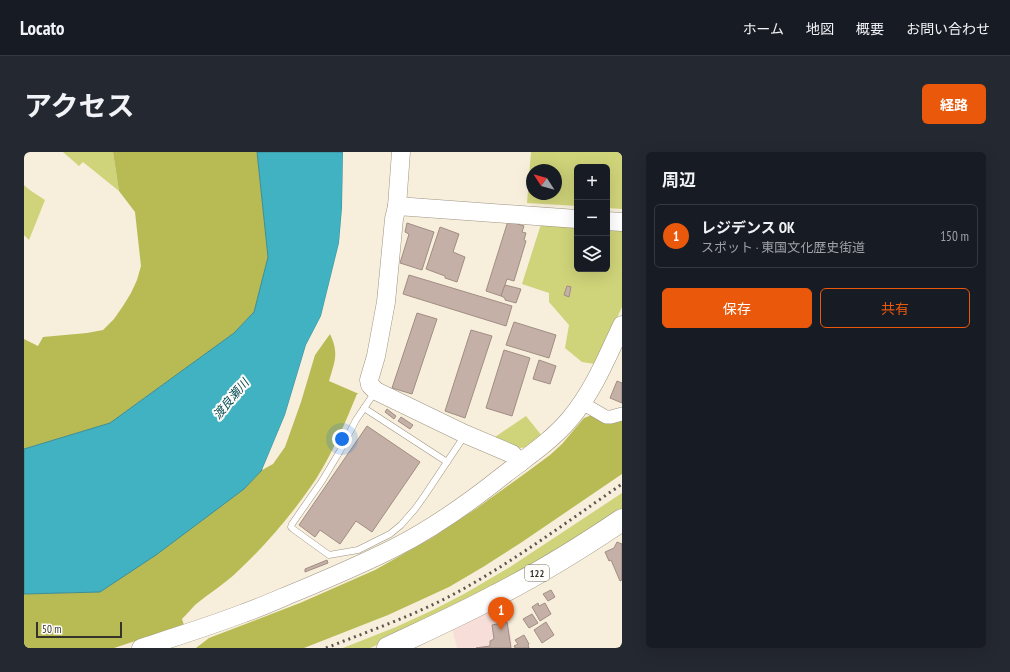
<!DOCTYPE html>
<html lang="ja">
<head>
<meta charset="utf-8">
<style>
  :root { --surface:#171b24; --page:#242831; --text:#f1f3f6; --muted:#9ea1a6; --line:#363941; --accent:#ea580c }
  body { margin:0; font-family:"PT Sans Narrow","Noto Sans JP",sans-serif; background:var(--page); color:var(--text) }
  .controls { position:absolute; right:12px; top:12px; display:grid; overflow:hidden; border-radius:6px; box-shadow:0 4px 16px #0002 }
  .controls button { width:36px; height:36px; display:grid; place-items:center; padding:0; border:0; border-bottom:1px solid var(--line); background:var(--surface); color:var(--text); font:20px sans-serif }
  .compass { position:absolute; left:502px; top:12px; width:36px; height:36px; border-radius:50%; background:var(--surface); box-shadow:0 4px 16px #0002; rotate:306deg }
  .scale { position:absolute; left:12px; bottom:10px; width:86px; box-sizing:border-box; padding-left:4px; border:2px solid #36332b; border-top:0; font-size:11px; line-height:14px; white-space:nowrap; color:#36332b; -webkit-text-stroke:3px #fefcf8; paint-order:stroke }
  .you { position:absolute; left:318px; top:287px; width:14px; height:14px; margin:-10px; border:3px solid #fff; border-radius:50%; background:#1a73e8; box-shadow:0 0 0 6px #1a73e833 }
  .badge { display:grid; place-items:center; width:26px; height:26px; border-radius:50%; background:var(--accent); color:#fff; font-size:13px; font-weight:700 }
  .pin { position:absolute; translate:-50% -33px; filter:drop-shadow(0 1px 2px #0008) }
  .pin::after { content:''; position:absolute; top:21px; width:14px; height:12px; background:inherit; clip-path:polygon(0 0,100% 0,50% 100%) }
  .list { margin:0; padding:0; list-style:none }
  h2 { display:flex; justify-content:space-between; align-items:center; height:52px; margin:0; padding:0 16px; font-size:17px }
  h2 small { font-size:13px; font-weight:400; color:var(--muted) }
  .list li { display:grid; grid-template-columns:26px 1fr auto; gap:12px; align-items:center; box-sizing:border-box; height:64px; margin:0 8px 8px; padding:0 8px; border:1px solid var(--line); border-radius:6px }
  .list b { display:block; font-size:15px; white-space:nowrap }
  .list p { margin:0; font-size:13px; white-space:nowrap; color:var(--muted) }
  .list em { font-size:13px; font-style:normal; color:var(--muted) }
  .actions { display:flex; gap:8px; padding:12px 16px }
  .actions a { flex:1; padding:9px 0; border:1px solid var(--accent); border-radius:6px; text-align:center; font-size:14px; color:var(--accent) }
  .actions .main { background:var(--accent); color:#fff }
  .icon { flex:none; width:22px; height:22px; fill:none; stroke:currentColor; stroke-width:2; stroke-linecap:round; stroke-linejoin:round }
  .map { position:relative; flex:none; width:598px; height:496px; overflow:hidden; border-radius:6px }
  header { display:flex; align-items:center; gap:24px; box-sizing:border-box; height:56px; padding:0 20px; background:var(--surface); border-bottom:1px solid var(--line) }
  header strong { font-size:19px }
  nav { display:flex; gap:22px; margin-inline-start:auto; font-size:14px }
  .intro { display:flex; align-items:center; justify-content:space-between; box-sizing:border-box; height:96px; padding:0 24px }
  h1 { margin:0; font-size:28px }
  .button { padding:10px 18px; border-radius:6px; background:var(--accent); color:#fff; font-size:14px; font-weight:700 }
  main { display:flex; gap:24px; padding:0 24px }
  aside { flex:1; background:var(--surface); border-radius:6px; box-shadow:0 4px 16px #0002 }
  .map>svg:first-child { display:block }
</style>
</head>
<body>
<header>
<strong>Locato</strong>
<nav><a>ホーム</a><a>地図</a><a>概要</a><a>お問い合わせ</a></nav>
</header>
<div class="intro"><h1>アクセス</h1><a class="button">経路</a></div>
<main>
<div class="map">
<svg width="598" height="496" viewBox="0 0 598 496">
  <rect width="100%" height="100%" fill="#f7eedb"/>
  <polygon fill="#f8ded8" points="481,451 489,496 433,496 428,476"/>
  <g fill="#cfd379" fill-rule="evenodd">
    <polygon points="39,0 89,0 95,39 59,10 55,14"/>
    <path d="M507,0H598V57L583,56V15H553V54L503,51ZM508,18H532V42H508Z"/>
    <path d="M0,33C6,39 14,43 21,48L5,88L0,83Z"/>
    <polygon points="518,69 553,72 553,117 583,117 583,74 598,75 598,155 571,212 558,210 541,196 545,173 525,150 525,141 498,132"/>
    <polygon points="502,264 518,284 504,295 496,296 471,285"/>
    <polygon points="598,341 598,358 540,396 377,482 346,496 319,496 372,475 409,458 440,442 486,415"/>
  </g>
  <g fill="#b8bb53">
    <polygon points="89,0 233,0 244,105 230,160 210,181 86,271 0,297 0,187 14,194 19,185 63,181 79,178 90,167 99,154 107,141 113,128 117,114 111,60 95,39"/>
    <path d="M306,182C315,201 311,209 305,229L335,242H333C321,271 309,300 292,327C270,360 243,392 214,419C201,432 185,441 171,453C167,457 163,462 158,467L160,473L90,496H0V442L76,440L132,403L220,337L238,318L249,312L261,295L277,250L291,203Z"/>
    <polygon points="568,263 598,267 598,322 498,390 459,415 425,435 364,463 280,496 172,496 185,486 276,451 351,418 406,387 453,356 503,320 526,303 538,292 560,266"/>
  </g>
  <polygon fill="#40b2c1" stroke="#3d8c94" points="233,0 319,0 318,56 315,91 297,164 282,193 261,263 238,318 220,337 132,403 76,440 0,442 0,297 86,271 210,181 230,160 244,105"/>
  <polygon fill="#f7eedb" points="319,0 321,0 320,56 317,91 299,164 284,193 263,264 240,317 238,318 261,263 282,193 297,164 315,91 318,56"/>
  <g fill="#c5b0a7" stroke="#a08d84">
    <polygon points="484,69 500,74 498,80 502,81 500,88 502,89 490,129 483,127 477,144 462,139"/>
    <polygon points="383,71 410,80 398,118 376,111 385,82 381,80"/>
    <polygon points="416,75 435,82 429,100 441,105 433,130 421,126 421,124 402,117"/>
    <polygon points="385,123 488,154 482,174 379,142"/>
    <polygon points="481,133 497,137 492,151 481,148 481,146 477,144"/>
    <polygon points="543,134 547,135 545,145 540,143"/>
    <polygon points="393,161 413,167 388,242 368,236"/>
    <polygon points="490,170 532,183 525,206 482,193"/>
    <polygon points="447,178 468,184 441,266 421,259"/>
    <polygon points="480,198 506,206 488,264 462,256"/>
    <polygon points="515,208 532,214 526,232 509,227"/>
    <polygon points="593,229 598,231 598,251 586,246"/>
    <polygon points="363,257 372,264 370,267 361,260"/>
    <polygon points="377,265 389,273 386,277 374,269"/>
    <polygon points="343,274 396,310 348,380 332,369 316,392 296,378 291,385 275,373"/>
    <polygon points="593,390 598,392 598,428 596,429 587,408 585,409 581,400 590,396"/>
    <polygon points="303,408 304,411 281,420 281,417"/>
    <polygon points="527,438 531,445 524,449 519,442"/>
    <polygon points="514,451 515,454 521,451 527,462 516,469 508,455"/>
    <polygon points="508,462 514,471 505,476 499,467"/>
    <polygon points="483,470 487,496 452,496 466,494 466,489 470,487 468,473"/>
    <polygon points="522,470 530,483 518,491 510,478"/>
    <polygon points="500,483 505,492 504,493 505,496 491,496 490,494 494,492 491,488"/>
  </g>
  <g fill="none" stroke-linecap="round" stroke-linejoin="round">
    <defs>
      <g id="lane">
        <polyline points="351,240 332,268 316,299 298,329 268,372 267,375 269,377 305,403 334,398 366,382 377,373 391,357 401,343 441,283"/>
        <polyline points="340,256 423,310"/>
      </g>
      <polyline id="street" points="558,251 582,265 587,265 598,262"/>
      <g id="secondary">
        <polyline points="377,0 373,54 370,67 362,150 352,204 345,228 346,233 352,239 441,282 488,302 491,305 496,311"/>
        <polyline points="373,54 553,67"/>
        <polyline points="583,69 598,70"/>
        <path d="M117,496C151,485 186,474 220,461C240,454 259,445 279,437C310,424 340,411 370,396C410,376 446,350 481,322C503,305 527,289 545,268C569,240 583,205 598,173"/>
      </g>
      <path id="highway" d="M364,496C400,479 438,462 473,443C516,421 558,395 598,368"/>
    </defs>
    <use href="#lane" stroke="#9d9583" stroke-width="7"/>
    <use href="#street" stroke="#9d9583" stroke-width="14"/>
    <use href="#secondary" stroke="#9d9583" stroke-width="19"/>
    <use href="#highway" stroke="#9d9583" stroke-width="23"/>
    <use href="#lane" stroke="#fff" stroke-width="6"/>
    <use href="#street" stroke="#fff" stroke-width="13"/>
    <use href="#secondary" stroke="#fff" stroke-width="18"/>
    <use href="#highway" stroke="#fff" stroke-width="22"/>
    <path stroke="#5b574d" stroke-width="3" stroke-dasharray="2 4" stroke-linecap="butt" d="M302,496C345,479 389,464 430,442C489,410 543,370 598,332"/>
  </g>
  <g text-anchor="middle" stroke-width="4" stroke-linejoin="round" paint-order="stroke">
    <rect fill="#fefcf8" stroke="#726f68" stroke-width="1" x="501" y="413" width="24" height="16" rx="3"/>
    <g font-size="10" font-weight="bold" fill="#36332b">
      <text x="513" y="425">122</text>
    </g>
    <g font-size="12" font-style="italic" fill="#044b53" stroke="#fefcf8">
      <text transform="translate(207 247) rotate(-50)" y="4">渡良瀬川</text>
    </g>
  </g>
</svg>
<div class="controls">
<button>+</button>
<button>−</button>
<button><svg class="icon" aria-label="layers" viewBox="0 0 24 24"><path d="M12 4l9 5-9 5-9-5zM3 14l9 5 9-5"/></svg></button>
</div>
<svg class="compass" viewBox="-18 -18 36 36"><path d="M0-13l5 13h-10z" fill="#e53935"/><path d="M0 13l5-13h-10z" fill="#9ea1a6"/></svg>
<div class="scale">50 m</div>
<div class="you"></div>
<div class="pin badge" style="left:477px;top:478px">1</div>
</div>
<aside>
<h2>周辺<small></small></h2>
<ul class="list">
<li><span class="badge">1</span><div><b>レジデンス OK</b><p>スポット · 東国文化歴史街道</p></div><em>150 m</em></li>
</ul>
<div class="actions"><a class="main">保存</a><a>共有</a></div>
</aside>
</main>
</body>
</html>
